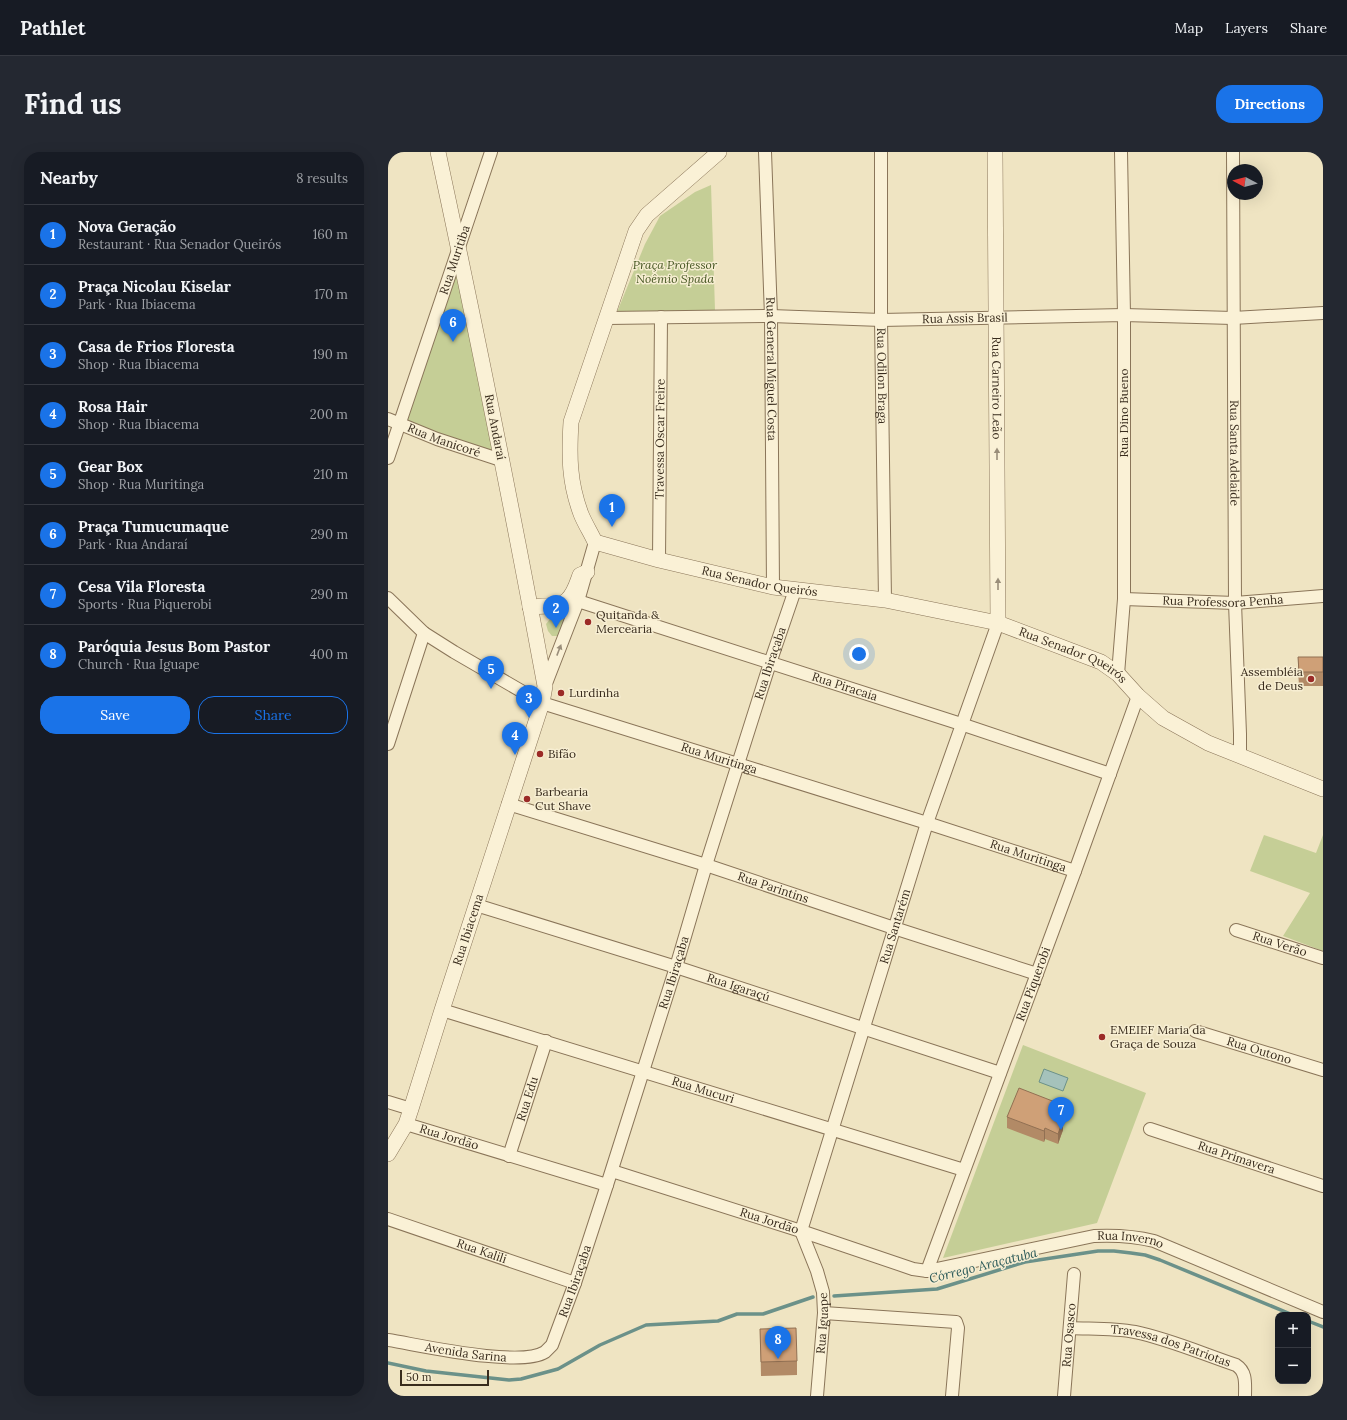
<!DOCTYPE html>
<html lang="en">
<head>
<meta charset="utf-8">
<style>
  :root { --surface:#171b24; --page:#242831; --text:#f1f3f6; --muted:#9ea1a6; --line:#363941; --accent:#1a73e8 }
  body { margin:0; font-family:Lora,serif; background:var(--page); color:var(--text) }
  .controls { position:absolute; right:12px; bottom:12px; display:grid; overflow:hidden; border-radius:8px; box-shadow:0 4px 16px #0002 }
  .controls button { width:36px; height:36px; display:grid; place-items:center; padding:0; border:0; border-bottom:1px solid var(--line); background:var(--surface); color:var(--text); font:20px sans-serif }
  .compass { position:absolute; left:839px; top:12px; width:36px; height:36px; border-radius:50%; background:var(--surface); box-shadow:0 4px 16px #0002; rotate:277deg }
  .scale { position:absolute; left:12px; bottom:10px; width:89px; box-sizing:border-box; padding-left:4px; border:2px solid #392c1d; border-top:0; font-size:11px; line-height:14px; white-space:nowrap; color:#392c1d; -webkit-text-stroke:3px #f7eed2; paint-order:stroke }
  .you { position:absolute; left:471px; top:502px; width:14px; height:14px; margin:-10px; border:3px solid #fff; border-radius:50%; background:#1a73e8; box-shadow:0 0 0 6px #1a73e833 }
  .badge { display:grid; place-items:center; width:26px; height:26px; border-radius:50%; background:var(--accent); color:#fff; font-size:13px; font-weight:700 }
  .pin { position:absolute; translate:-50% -33px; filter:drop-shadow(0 1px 2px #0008) }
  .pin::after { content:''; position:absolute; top:21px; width:14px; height:12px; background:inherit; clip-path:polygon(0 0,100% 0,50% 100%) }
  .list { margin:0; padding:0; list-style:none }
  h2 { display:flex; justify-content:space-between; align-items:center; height:52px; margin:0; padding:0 16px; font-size:17px }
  h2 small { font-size:13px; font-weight:400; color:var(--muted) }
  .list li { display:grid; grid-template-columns:26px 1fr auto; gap:12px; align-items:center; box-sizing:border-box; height:60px; padding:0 16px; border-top:1px solid var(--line) }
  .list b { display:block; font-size:15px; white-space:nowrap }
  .list p { margin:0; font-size:13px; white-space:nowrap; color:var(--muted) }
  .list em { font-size:13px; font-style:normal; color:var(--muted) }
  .actions { display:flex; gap:8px; padding:12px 16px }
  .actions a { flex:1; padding:9px 0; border:1px solid var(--accent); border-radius:16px; text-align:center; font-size:14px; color:var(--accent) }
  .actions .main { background:var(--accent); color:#fff }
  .map { position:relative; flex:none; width:935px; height:1244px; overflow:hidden; border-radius:16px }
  header { display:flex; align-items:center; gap:24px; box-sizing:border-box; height:56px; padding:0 20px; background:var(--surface); border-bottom:1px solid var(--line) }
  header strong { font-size:19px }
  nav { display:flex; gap:22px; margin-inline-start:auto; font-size:14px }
  .intro { display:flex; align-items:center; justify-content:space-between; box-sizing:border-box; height:96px; padding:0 24px }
  h1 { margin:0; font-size:28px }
  .button { padding:10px 18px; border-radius:16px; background:var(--accent); color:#fff; font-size:14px; font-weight:700 }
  main { display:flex; gap:24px; padding:0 24px }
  aside { flex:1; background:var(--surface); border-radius:16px; box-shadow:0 4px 16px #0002 }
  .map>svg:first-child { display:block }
</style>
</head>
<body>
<header>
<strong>Pathlet</strong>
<nav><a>Map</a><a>Layers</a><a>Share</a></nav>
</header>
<div class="intro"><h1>Find us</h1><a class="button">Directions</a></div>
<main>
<aside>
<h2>Nearby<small>8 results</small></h2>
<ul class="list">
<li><span class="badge">1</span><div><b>Nova Geração</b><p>Restaurant · Rua Senador Queirós</p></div><em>160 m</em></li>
<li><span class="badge">2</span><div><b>Praça Nicolau Kiselar</b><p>Park · Rua Ibiacema</p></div><em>170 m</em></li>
<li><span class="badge">3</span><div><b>Casa de Frios Floresta</b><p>Shop · Rua Ibiacema</p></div><em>190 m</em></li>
<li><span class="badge">4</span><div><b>Rosa Hair</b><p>Shop · Rua Ibiacema</p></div><em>200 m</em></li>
<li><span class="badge">5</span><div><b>Gear Box</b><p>Shop · Rua Muritinga</p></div><em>210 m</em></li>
<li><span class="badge">6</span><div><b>Praça Tumucumaque</b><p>Park · Rua Andaraí</p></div><em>290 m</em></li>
<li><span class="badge">7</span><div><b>Cesa Vila Floresta</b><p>Sports · Rua Piquerobi</p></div><em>290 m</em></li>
<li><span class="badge">8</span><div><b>Paróquia Jesus Bom Pastor</b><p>Church · Rua Iguape</p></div><em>400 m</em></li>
</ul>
<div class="actions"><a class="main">Save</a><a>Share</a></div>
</aside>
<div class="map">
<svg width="935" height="1244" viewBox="0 0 935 1244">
  <rect width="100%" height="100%" fill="#efe4c2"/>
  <g fill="#c5ce96">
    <polygon points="323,33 327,158 229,160 257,92 272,64 307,40"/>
    <polygon points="71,110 105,300 18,269"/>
    <polygon points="172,464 177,466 178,472 171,484 164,484 160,479 158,472 162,467"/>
    <polygon points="876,683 928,701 935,683 935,799 895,784 922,741 862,719"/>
    <polygon points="635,893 758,941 709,1071 555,1106"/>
  </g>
  <polygon fill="#a5c2bb" stroke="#6b9189" points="656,917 680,926 675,939 651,930"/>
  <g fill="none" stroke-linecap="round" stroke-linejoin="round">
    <g stroke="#6b9189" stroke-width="3.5">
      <polyline points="446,1144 549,1137 637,1110 710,1099 726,1099 743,1101 757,1103 772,1108 905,1163"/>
      <polyline points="920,1169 935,1175"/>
      <polyline points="0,1211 38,1219 121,1228 133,1227 170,1217 212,1193 258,1173 330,1169 349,1162 375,1162 425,1145"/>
    </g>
    <defs>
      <g id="minor">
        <path id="s1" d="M377,0L383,164L385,435"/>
        <path id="s2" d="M493,0V168L497,448"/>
        <path id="s3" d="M845,0L847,451L852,582V603"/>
        <path id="s4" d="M219,166L383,164L493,168L736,163L845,166L935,161"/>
        <path id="s5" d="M0,267L49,287L113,308"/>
        <path id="s6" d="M0,306L103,0"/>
        <path id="s7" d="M271,408L273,165"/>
        <path id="s8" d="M0,446L36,481L66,500L154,551L539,671L687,719"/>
        <path id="s9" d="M736,447L847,451L935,444"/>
        <path id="s10" d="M190,449L573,572L722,622"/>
        <polyline points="730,522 736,447 736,163 733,0"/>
        <polyline points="157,534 190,449 207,390"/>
        <polyline points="0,592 36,481"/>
        <path id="s11" d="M120,652L318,713L506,776L649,822"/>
        <path id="s12" d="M88,753L288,815L612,921"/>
        <path id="s13" d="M848,778L935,806"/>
        <path id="s14" d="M54,858L576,1018"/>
        <path id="s15" d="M807,879L935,918"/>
        <polyline points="0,950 23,957"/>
        <path id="s16" d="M18,972L219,1033"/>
        <path id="s17" d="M762,977L935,1034"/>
        <path id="s18" d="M121,1004L158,889"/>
        <path id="s19" d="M224,1019L413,1079L525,1117L539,1119L706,1084C727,1083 746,1084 766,1089L935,1160"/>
        <path id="s20" d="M0,1067L187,1131"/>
        <path id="s21" d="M539,1119L687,719L750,544"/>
        <polyline points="436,1161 568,1170 570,1176 564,1244"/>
        <path id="s22" d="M682,1176C704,1177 726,1176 747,1180C781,1187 815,1202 848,1213C859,1220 857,1232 857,1244"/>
        <path id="s23" d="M0,1188C32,1193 132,1216 157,1200C159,1198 162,1195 164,1193L187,1131L219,1033L288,815L318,713L382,511L407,438"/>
        <path id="s24" d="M429,1244L436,1161L435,1140L429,1119L413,1079L539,671L610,471"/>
        <path id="s25" d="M676,1244L686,1122"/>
      </g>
      <g id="tertiary">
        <path id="s26" d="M331,0L259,63L248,79L183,270C181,304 181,330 193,362C197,372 203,381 207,390L271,408L385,435L497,448L610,471L713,510L730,522L750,544L775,566L820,591L935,637"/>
        <path id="s27" d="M607,0L610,471"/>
        <path d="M142,455C151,454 173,455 179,448C186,442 189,431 192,423L199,420"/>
        <path id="s28" d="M0,1002L18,972L23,957L54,858L154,551L157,534C124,355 88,177 50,0"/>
      </g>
    </defs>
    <use href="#minor" stroke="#8a7559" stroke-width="14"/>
    <use href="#tertiary" stroke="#8a7559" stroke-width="16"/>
    <use href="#minor" stroke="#faf1d6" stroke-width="12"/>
    <use href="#tertiary" stroke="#faf1d6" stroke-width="15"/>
  </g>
  <g fill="#b28a66">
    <polygon points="910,505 935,505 935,534 911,534 910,519"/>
    <polygon points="667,960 666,964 675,978 670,992 657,987 656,990 619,976 619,965"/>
    <polygon points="372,1177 409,1209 409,1223 373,1224"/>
  </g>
  <g fill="#917053">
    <polygon points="667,950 667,960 662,973 662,963"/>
    <polygon points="675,968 675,978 670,992 670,982"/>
    <polygon points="657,976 657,987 656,990 656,979"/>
  </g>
  <g fill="#cfa077" stroke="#917053">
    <polygon points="910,505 935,505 935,520 911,520"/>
    <polygon points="631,936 667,950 662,963 675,968 670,982 657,976 656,979 619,965"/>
    <polygon points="408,1176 409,1209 373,1210 372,1177"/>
  </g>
  <defs><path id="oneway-solid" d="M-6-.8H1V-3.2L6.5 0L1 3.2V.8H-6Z"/></defs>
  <g fill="#9a8e7a">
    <use href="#oneway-solid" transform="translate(609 302) rotate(-90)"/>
    <use href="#oneway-solid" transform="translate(610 432) rotate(-90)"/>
    <use href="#oneway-solid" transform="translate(171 498) rotate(-69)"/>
  </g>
  <g fill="#9b2b27" stroke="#f7eed2" stroke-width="1.5">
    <circle cx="200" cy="470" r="4"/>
    <circle cx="923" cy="527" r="4"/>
    <circle cx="173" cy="541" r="4"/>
    <circle cx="152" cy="602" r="4"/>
    <circle cx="139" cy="647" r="4"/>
    <circle cx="714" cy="885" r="4"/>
  </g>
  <g text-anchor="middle" stroke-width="3" stroke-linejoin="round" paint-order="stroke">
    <g font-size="12" fill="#392c1d" stroke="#f7eed2">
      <text dy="4" stroke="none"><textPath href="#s6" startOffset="209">Rua Muritiba</textPath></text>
      <text dy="4" stroke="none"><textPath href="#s4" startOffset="358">Rua Assis Brasil</textPath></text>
      <text dy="4" stroke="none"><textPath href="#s1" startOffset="217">Rua General Miguel Costa</textPath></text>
      <text dy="4" stroke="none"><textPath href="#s2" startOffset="224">Rua Odilon Braga</textPath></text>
      <text dy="4" stroke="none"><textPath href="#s27" startOffset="236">Rua Carneiro Leão</textPath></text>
      <text transform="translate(736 261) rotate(-90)" y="4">Rua Dino Bueno</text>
      <text transform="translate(107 275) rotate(79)" y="4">Rua Andaraí</text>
      <text dy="4" stroke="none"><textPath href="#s7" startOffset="121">Travessa Oscar Freire</textPath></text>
      <text dy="4" stroke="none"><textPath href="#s5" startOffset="60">Rua Manicoré</textPath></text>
      <text dy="4" stroke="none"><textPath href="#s3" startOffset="301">Rua Santa Adelaide</textPath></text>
      <text dy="4" stroke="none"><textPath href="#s26" startOffset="611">Rua Senador Queirós</textPath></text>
      <text dy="4" stroke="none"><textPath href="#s9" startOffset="99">Rua Professora Penha</textPath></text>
      <text dy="4" stroke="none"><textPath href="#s26" startOffset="935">Rua Senador Queirós</textPath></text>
      <text dy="4" stroke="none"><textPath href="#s23" startOffset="885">Rua Ibiraçaba</textPath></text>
      <text dy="4" stroke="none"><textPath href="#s10" startOffset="280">Rua Piracaia</textPath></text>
      <text dy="4" stroke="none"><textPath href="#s8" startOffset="373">Rua Muritinga</textPath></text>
      <text dy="4" stroke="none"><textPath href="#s8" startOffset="697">Rua Muritinga</textPath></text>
      <text dy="4" stroke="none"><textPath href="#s11" startOffset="278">Rua Parintins</textPath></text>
      <text dy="4" stroke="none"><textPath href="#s24" startOffset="488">Rua Santarém</textPath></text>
      <text dy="4" stroke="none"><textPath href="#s28" startOffset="239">Rua Ibiacema</textPath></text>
      <text dy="4" stroke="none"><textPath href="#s13" startOffset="46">Rua Verão</textPath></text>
      <text dy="4" stroke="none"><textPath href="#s23" startOffset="561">Rua Ibiraçaba</textPath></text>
      <text dy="4" stroke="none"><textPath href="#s21" startOffset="306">Rua Piquerobi</textPath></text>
      <text dy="4" stroke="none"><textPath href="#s12" startOffset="275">Rua Igaraçú</textPath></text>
      <text dy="4" stroke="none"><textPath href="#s15" startOffset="67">Rua Outono</textPath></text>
      <text dy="4" stroke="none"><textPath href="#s14" startOffset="273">Rua Mucuri</textPath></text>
      <text dy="4" stroke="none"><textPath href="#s18" startOffset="60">Rua Edu</textPath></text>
      <text dy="4" stroke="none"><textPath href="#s16" startOffset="45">Rua Jordão</textPath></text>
      <text dy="4" stroke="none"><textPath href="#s17" startOffset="91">Rua Primavera</textPath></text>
      <text dy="4" stroke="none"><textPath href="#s19" startOffset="165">Rua Jordão</textPath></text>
      <text dy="4" stroke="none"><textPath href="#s19" startOffset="538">Rua Inverno</textPath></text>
      <text dy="4" stroke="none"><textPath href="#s20" startOffset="99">Rua Kalili</textPath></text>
      <text dy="4" stroke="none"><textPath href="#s23" startOffset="237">Rua Ibiraçaba</textPath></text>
      <text dy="4" stroke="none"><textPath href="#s24" startOffset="73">Rua Iguape</textPath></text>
      <text dy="4" stroke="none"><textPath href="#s25" startOffset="61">Rua Osasco</textPath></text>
      <text dy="4" stroke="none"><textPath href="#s22" startOffset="103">Travessa dos Patriotas</textPath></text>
      <text dy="4" stroke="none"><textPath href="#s23" startOffset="79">Avenida Sarina</textPath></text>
    </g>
    <g font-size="12" font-style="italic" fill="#475723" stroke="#f7eed2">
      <text x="287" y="117">Praça Professor<tspan x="287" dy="14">Noêmio Spada</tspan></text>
    </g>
    <g font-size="12" fill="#392c1d" stroke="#f7eed2" text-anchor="start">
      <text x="208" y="467">Quitanda &amp;<tspan x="208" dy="14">Mercearia</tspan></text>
      <text x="915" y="524" text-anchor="end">Assembléia<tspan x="915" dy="14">de Deus</tspan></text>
      <text x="181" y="545">Lurdinha</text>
      <text x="160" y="606">Bifão</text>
      <text x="147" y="644">Barbearia<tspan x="147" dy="14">Cut Shave</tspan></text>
      <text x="722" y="882">EMEIEF Maria da<tspan x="722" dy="14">Graça de Souza</tspan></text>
    </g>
    <g font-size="13" font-style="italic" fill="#2c5a59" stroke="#f7eed2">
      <text transform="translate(595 1113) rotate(-14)" y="5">Córrego Araçatuba</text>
    </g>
  </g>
</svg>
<div class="controls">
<button>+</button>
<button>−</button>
</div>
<svg class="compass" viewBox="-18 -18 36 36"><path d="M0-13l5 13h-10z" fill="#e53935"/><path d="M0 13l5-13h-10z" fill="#9ea1a6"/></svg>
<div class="scale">50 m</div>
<div class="you"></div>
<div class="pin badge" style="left:224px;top:375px">1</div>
<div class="pin badge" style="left:168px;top:476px">2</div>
<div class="pin badge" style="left:141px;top:566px">3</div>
<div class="pin badge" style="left:127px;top:603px">4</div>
<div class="pin badge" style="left:103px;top:537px">5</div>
<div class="pin badge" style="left:65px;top:190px">6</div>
<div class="pin badge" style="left:673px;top:978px">7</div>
<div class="pin badge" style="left:390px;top:1207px">8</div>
</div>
</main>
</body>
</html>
